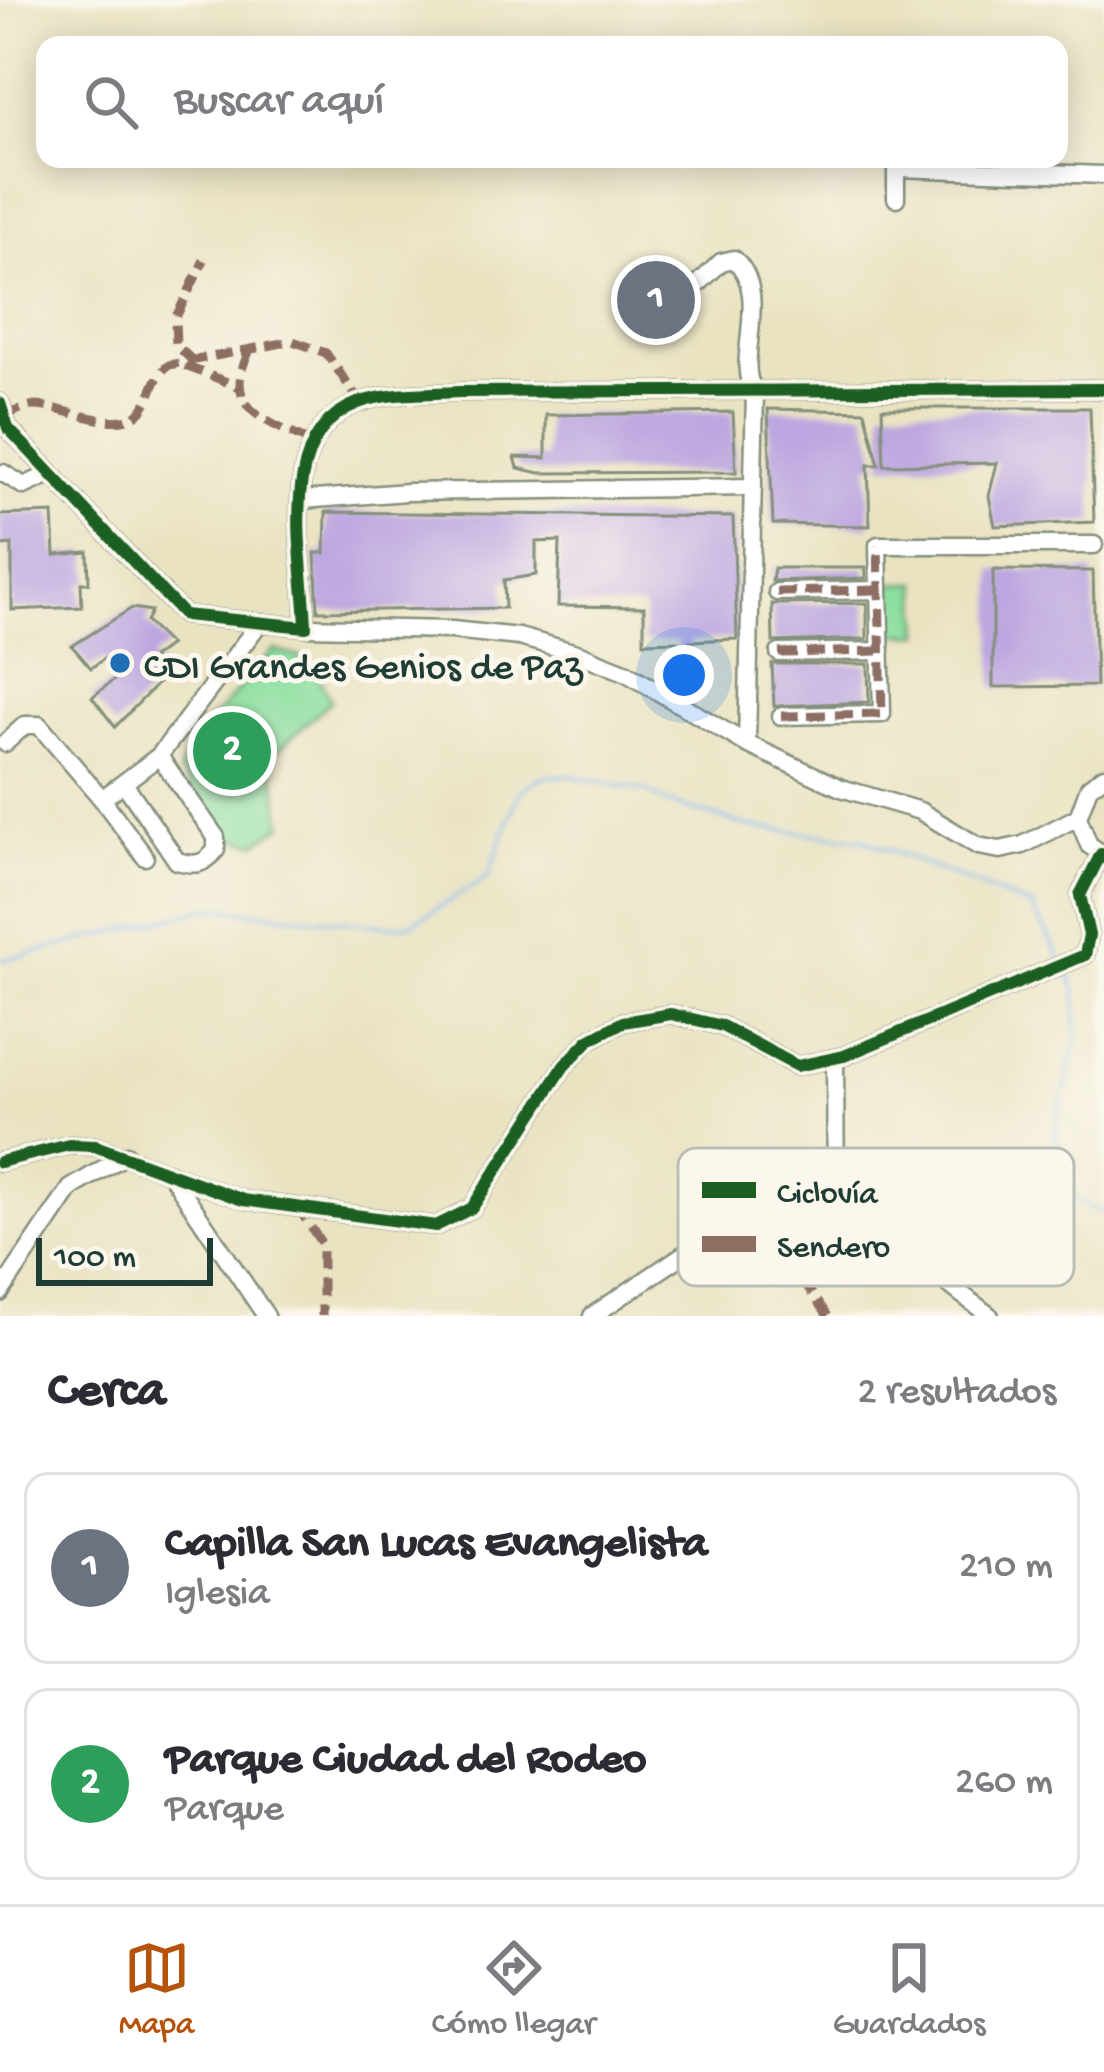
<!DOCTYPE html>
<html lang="es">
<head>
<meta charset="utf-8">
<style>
  :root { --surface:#fff; --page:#f2f2f3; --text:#2b2b33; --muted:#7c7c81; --line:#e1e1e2; --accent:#b45309 }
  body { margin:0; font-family:"Gochi Hand",sans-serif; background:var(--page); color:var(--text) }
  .scale { position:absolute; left:36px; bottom:30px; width:177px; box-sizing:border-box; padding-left:12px; border:6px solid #1f3d34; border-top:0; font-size:33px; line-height:42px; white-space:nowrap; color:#1f3d34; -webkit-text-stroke:9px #fbf7ec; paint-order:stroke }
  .you { position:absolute; left:684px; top:675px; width:42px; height:42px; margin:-30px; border:9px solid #fff; border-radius:50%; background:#1a73e8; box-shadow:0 0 0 18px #1a73e833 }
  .badge { display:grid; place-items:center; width:78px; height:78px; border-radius:50%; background:var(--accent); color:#fff; font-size:39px; font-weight:700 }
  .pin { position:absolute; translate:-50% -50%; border:6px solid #fff; box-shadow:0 3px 12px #0006 }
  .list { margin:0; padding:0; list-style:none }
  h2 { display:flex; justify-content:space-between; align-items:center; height:156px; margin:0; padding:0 48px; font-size:51px }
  h2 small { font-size:39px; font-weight:400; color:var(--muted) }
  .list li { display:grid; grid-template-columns:78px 1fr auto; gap:36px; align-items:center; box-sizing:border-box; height:192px; margin:0 24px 24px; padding:0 24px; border:3px solid var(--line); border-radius:24px }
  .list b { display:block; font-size:45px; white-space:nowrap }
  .list p { margin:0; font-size:39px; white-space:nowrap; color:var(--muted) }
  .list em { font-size:39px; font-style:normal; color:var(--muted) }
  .icon { flex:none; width:66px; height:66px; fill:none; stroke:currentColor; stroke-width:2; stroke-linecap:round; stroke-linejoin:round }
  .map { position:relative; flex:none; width:1104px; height:1316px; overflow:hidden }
  .search { position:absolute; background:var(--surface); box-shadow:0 6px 30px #0003; left:36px; right:36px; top:36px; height:132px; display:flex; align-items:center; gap:30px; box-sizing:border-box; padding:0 42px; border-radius:24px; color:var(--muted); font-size:45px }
  .sheet { height:588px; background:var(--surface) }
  nav { display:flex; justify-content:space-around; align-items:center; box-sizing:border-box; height:168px; border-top:3px solid var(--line); background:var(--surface); font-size:33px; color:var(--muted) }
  nav a { display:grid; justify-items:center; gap:6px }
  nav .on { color:var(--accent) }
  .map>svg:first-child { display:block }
</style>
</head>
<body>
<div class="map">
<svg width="1104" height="1316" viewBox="0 0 1104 1316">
  <rect width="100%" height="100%" fill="#fbf7ec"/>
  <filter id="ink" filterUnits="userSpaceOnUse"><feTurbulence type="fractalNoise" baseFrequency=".00833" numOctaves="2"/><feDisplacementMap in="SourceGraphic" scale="24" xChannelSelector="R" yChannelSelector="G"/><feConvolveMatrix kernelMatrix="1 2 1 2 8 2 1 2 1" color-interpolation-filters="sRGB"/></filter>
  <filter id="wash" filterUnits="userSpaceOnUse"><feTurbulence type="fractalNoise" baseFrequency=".004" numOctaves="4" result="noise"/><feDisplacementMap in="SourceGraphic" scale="48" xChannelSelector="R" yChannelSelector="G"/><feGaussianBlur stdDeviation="2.7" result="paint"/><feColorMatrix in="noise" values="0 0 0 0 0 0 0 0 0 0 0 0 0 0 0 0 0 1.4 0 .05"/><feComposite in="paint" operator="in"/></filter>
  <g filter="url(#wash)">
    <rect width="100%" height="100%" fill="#eae3c2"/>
    <g fill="#8cdfa0" stroke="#568e6a" stroke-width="3">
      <polygon points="918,583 921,634 883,634 882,584"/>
      <polygon points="274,650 307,659 331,700 271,757 283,825 256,843 223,836 180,771 189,745"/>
    </g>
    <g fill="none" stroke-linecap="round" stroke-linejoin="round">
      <g stroke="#7fbbf1" stroke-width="3">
        <polyline points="0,961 210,908 392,926 413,923 488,877 519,792 539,778 565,775 646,791 666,802 751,827 862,839 1032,907 1060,957"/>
        <polyline points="1067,971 1076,990 1076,1044 1054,1134 1076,1200 1104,1214"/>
      </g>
    </g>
    <g id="blocks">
      <g fill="#bda7e0">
        <polygon points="672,277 686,308 637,318 628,292"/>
        <polygon points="882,408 1090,408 1094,522 995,526 989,496 997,463 884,465"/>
        <polygon points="768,409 865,411 879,465 868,465 870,526 773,524"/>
        <polygon points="733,412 736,472 540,473 518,468 515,457 546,458 546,415"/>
        <polygon points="326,512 733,517 737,639 690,641 693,672 675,673 678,641 644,642 644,607 558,606 560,541 536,542 536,575 504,580 505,608 318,611 315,553 325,553"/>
        <polygon points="53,513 55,555 88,552 89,583 81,583 82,607 12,610 12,545 0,546 0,515"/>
        <polygon points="774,568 866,568 866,578 772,581"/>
        <polygon points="993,570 1093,571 1096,686 993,687"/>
        <polygon points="867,603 867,639 773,642 772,604"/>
        <polygon points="132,608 151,611 146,622 170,645 152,658 167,674 115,727 92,697 119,676 105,658 91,668 72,646"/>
        <polygon points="772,664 868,664 869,702 774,706"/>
      </g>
    </g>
  </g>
  <g filter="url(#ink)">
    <use href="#blocks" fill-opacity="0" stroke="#84907b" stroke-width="3"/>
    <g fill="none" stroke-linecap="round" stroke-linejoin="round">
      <defs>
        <g id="minor">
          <polyline points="896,168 1104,175"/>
          <polyline points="896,198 896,159"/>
          <path d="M693,289L721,262L734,259C773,294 732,365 755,391L747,744"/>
          <path d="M0,403L8,428L184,615L306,627C304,557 274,434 358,403C389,392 426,394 459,392L1104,389"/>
          <polyline points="3,473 24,486 50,474"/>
          <polyline points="302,500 407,492 753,487"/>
          <polyline points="777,592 879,590"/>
          <polyline points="306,627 452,630 519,637 577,653 625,672 747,744 841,788 920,811 978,846 1000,850 1023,845 1078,817"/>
          <polyline points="779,653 881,651"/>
          <polyline points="781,716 882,714 878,545 1094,545"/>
          <polyline points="5,743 25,725 39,725 102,799 159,756 258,625"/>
          <polyline points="1104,776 1089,787 1078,817 1089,845 1104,855"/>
          <path d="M124,783L177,861C195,866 204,865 216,850V837L159,756"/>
          <polyline points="102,799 145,857"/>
          <polyline points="835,1058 836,1201"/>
          <polyline points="0,1162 69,1145 95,1146 243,1200 436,1226 472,1208 564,1066 589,1040 623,1022 671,1014 722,1026 797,1066 844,1056 1085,955 1089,935 1080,895 1101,854"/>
          <polyline points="170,1173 266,1316"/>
          <polyline points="0,1293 71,1188 126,1155"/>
          <polyline points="592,1316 787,1185 853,1211 990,1316"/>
        </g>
      </defs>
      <use href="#minor" stroke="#84907b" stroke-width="21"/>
      <use href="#minor" stroke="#fff" stroke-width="16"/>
      <g stroke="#8d6e63" stroke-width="9" stroke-dasharray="18 9" stroke-linecap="butt">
        <path d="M249,352C220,409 267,421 310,442"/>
        <polyline points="194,362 176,345 175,319 204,260"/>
        <polyline points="185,366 240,387"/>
        <path d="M4,416C13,413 23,407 32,406C57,404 114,433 138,414C152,401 152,377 169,365L293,341L326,353L360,402"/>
        <polyline points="777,592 879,590"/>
        <polyline points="779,653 881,651"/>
        <polyline points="781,716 882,714 878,545"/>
        <polyline points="296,1205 322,1244 322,1316"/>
        <polyline points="828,1316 798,1274 836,1201"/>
      </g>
      <defs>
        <g id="cycleway">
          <path d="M0,403L8,428L184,615L306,627C304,557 274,434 358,403C389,392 426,394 459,392L1104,389"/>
          <polyline points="0,1162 69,1145 95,1146 243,1200 436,1226 472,1208 564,1066 589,1040 623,1022 671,1014 722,1026 797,1066 844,1056 1085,955 1089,935 1080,895 1101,854"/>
        </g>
      </defs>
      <use href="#cycleway" stroke="#fbf7ec" stroke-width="20"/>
      <use href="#cycleway" stroke="#1b5e20" stroke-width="12"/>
    </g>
  </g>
  <circle fill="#1f6fb2" stroke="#fbf7ec" stroke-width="4.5" cx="120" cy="663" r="12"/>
  <g text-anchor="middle" stroke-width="10" stroke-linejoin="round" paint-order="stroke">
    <g font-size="39" fill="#1f3d34" stroke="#fbf7ec" text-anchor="start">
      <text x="144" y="677">CDI Grandes Genios de Paz</text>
    </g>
  </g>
  <rect x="678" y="1148" width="396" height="138" rx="18" fill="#fbf7ec" stroke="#b9bfb5" stroke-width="3"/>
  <rect x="702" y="1182" width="54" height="16" fill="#1b5e20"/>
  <rect x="702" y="1236" width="54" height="16" fill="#8d6e63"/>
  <g font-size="33" fill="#1f3d34">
    <text x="777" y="1202">Ciclovía</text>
    <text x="777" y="1256">Sendero</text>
  </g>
</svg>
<div class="scale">100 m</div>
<div class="you"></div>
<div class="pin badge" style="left:656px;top:300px;background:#6b7280">1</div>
<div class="pin badge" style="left:232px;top:751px;background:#2e9e5b">2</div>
<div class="search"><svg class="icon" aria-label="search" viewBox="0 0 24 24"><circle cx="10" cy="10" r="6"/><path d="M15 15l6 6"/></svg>Buscar aquí</div>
</div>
<section class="sheet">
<h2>Cerca<small>2 resultados</small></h2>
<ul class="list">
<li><span class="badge" style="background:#6b7280">1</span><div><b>Capilla San Lucas Evangelista</b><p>Iglesia</p></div><em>210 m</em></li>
<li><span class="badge" style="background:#2e9e5b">2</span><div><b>Parque Ciudad del Rodeo</b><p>Parque</p></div><em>260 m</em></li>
</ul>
</section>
<nav>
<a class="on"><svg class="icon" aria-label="map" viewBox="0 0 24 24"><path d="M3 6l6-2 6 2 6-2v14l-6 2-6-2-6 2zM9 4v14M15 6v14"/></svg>Mapa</a>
<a><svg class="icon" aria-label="directions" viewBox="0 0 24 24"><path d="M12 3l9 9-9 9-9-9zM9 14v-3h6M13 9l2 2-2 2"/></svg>Cómo llegar</a>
<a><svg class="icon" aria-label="saved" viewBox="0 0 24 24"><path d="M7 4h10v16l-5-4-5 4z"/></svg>Guardados</a>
</nav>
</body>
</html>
